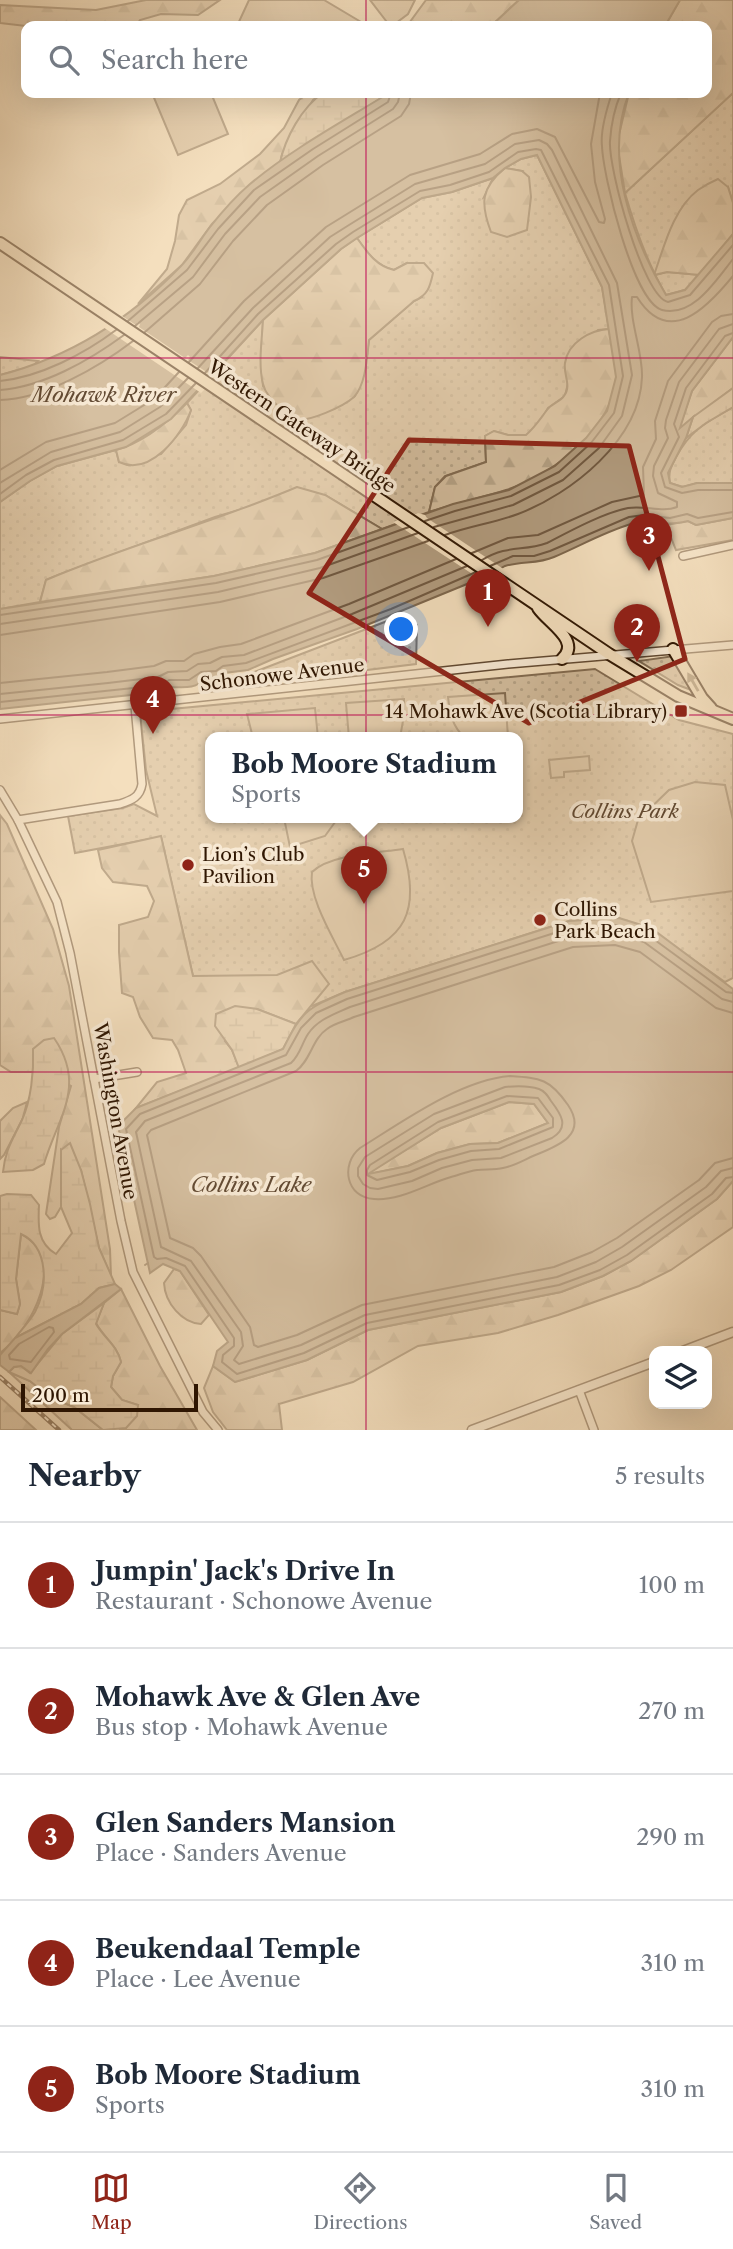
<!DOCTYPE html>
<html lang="en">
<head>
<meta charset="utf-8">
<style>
  :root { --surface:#fff; --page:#f2f2f3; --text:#1f2937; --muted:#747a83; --line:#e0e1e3; --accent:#8f2418 }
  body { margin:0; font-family:"Libre Caslon Text",serif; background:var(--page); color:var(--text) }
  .controls { position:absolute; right:21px; bottom:21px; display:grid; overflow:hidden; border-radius:14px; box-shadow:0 7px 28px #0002 }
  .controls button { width:63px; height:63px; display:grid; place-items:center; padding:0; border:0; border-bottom:2px solid var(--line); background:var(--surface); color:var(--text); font:35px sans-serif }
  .scale { position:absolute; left:21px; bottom:18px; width:177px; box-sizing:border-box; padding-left:7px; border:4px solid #2f1602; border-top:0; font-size:19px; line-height:24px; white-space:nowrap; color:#2f1602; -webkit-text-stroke:5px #f8ead5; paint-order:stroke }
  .you { position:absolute; left:402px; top:630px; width:24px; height:24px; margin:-18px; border:5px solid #fff; border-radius:50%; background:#1a73e8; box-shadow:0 0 0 10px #1a73e833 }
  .badge { display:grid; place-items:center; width:46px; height:46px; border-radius:50%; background:var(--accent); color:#fff; font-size:23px; font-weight:700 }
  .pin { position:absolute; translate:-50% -58px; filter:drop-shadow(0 2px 4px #0008) }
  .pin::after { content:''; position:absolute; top:37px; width:24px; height:21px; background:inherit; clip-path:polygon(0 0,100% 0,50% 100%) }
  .popup { position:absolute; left:205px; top:732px; width:318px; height:91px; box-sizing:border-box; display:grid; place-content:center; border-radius:14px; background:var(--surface); filter:drop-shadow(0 2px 5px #0005); font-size:23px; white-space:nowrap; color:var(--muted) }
  .popup b { font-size:26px; color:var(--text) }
  .popup::after { content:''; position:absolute; left:50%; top:100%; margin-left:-14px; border:14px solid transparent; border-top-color:var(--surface) }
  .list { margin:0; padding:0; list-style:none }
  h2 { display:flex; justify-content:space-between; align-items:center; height:91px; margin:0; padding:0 28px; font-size:30px }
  h2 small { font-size:23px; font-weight:400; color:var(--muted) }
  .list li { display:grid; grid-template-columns:46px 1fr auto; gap:21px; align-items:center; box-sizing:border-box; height:126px; padding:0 28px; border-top:2px solid var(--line) }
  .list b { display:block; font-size:26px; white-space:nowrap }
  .list p { margin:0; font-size:23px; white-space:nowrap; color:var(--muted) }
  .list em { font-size:23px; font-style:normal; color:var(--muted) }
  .icon { flex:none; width:38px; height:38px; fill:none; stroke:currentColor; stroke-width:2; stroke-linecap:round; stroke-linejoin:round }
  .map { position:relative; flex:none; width:733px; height:1430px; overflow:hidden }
  .search { position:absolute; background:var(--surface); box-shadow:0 7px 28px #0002; left:21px; right:21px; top:21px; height:77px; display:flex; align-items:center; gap:18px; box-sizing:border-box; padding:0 24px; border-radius:14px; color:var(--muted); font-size:26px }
  .sheet { height:721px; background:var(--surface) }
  nav { display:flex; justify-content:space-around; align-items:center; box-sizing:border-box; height:98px; border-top:2px solid var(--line); background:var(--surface); font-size:19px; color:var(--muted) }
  nav a { display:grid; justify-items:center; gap:4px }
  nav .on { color:var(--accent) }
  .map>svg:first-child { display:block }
</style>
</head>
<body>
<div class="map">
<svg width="733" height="1430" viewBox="0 0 733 1430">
  <defs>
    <pattern id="grass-dots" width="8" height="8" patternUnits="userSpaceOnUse" patternTransform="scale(1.75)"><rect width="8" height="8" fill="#d3bd9e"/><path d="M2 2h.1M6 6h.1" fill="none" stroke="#b5a286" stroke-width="1.8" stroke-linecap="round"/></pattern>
    <pattern id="forest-firs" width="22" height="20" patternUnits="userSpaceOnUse" patternTransform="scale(1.75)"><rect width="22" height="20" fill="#d3bd9e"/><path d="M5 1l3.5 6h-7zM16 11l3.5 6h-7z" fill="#b5a286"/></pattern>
    <pattern id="wetland-marsh" width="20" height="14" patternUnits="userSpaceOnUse" patternTransform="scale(1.75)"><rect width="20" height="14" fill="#d3bd9e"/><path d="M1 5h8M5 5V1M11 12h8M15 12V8" fill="none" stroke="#b5a286"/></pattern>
  </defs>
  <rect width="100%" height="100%" fill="#f4dfbe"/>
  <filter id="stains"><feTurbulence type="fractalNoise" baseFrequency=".00286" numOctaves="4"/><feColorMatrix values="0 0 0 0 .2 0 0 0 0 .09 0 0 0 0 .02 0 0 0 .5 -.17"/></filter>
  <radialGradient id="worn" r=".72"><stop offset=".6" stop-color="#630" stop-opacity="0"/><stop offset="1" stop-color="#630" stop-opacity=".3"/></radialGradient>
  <g fill="url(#grass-dots)" stroke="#816a50" stroke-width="2" fill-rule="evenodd">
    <path d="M733,93V203L728,187L655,275L667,272L700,275L685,290L666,295C647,263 635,228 625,193Z"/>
    <path d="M537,155L602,287L609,329L598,330L565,363L568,383L565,396L548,408L539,423L526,436L508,435L494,431L485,436L486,462L445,476L435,487L429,512L382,529L325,495L256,505L215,517L58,575L46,580L40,602L0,609V502L30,481L57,466L116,450L119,462L161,454L186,425L191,410L187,403L263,320L261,363L263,386L334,409L355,396L364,375L369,340L414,301L422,297L407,263L394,270C376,266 367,252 357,238L422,198L452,192L493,178L484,197L522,171L505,168L521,159Z"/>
    <polygon points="0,357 38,361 33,366 0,375"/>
    <path d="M733,407V483H697L683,487L670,483C668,472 671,467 676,457C692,428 706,423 733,407Z"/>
    <polygon points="403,615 417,625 416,664 210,689"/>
    <polygon points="674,656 694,691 678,685 639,661"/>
    <path d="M595,669L679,720L733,734V978L725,982L688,956L619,918L569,921L345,992L312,1006L193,976L161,837L75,853L68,816L123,808L134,804L157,816L146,770L140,712ZM210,738H518V818H210Z"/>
  </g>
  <g fill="url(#forest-firs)" stroke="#816a50" stroke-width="2">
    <polygon points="146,0 220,0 198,15 161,14 140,20 136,26 26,26 0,23 0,5 96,10"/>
    <polygon points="426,0 519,0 491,26 407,26"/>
    <polygon points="680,0 733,0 733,93 625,193 617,143 629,93 707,93 707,26 665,26"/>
    <polygon points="308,93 323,93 313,100 282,154 280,163 250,185 212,224 182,265 138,304 167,269 175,241 179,215 187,200 220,184 260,154 284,128 299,100"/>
    <path d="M505,168L522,171L529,177L531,197L527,230L507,237L491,232C480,203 481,188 505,168Z"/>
    <path d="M718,179L728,187L733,203V234L700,275L667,272L654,275C664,247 673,209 698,190C704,186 711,182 718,179Z"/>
    <path d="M357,238C367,252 376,266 394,270L407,263H424L433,273C430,287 428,295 414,301L369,340C367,357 366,384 354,397C344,406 308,423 295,419C288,417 283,411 278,406C272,400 265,393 263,384C258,364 262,340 263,320L341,249Z"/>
    <path d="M609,329C611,344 617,361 616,377C613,428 552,476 506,490C481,498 455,503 429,512L435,487L446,476L486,462L485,436L494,431L508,435H526C535,427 540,419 547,410C551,404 560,402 564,396C572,386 563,374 565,363C568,342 591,330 609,329Z"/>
    <polygon points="733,337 733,388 679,429 692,391"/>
    <path d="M187,403L191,410C182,435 150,477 119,462L116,450C142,443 168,422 187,403Z"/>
    <path d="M297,487L325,495L382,529L315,553L214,576L40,602L46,580C128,545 215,522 297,487Z"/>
    <polygon points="733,518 733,540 676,550 666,525 688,521 696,525"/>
    <polygon points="0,815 7,824 53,929 69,986 110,1249 111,1276 99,1248 81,1170 61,1150 61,1207 55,1217 50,1219 46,1214 59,1127 71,1086 34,1065 33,1072 11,1072 0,1065"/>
    <polygon points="161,836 193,976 277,975 312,961 329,984 296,1024 257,1009 225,1041 232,1050 239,1068 136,1108 157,1082 186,1073 178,1050 172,1040 153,1038 140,1017 133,997 122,993 119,952 119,925 148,917 154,901 147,886 113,882 102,868 98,850"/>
    <polygon points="27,1102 23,1118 4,1155 0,1159 0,1121 13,1108"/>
    <polygon points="509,1102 534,1104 548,1123 498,1143 470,1144 437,1153 408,1166 365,1175 441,1128"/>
    <polygon points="733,1181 733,1227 671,1270 639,1286 558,1315 498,1333 418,1346 353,1382 279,1404 282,1430 227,1430 213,1412 204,1388 213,1366 235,1382 307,1360 368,1330 561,1292 603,1276 631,1261 717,1199"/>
    <path d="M21,1234C69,1257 32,1330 0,1353V1310L17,1314L20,1304L16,1279Z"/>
    <path d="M174,1269L180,1271L209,1315L201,1324C182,1323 165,1303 164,1283Z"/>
    <path d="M121,1289L160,1366L197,1430H119L126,1428L138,1405L122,1400L111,1387L113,1376L121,1362C117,1345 104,1338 96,1323L104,1303Z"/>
    <polygon points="9,1372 30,1381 51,1398 74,1407 103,1430 72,1430"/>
    <polygon points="0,1397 36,1430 0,1430"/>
  </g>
  <g fill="url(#wetland-marsh)" stroke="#816a50" stroke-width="2">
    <path d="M323,93H389L280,163C285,138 302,107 323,93Z"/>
    <polygon points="733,388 733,407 706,423 686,438 693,417"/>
    <polygon points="235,1006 257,1009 296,1024 283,1049 239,1068 232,1050 215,1026 216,1014"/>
    <path d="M54,1038C87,1086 58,1117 44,1164L33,1170L3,1172C5,1150 13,1139 22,1120C31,1100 34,1072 33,1049L44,1040Z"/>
    <path d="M70,1143L81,1170L90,1204L99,1248L115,1284L99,1288L81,1304L15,1338C21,1330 30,1321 35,1312C48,1287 49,1247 21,1234L16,1279L20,1304L17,1314L0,1310V1196L7,1194L31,1195L39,1205C38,1225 37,1243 56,1254L72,1233L61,1207V1150Z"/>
    <path d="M104,1303L96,1324C104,1338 117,1345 121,1362L113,1376L111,1387L122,1400L138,1405L137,1416L126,1428L103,1430L74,1407L51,1398L30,1381L9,1372L14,1367L21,1366L30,1373L62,1334Z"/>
  </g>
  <g fill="#d3bd9e" stroke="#816a50" stroke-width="2">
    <polygon points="249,0 324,0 361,22 358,26 237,26"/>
    <polygon points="370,0 415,0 408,14 392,26 390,26"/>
    <polygon points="152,93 211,93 228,134 178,155"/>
    <path d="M505,693L508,738H465C452,726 450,714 448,697Z"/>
    <polygon points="404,699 404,715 400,738 349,738 346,703"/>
    <polygon points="315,708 318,738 253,738 247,714"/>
    <polygon points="589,756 590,770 564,772 564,777 551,778 549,760"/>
    <polygon points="695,782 725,785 733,820 733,891 651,902 632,841 638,820 669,790"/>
    <polygon points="284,818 338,818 325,836 290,847"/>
    <path d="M403,849C421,910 407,942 344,960C333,937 308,897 312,872C330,854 378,853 403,849Z"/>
  </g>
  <g fill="#b19b7e" stroke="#7d664c" stroke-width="2" fill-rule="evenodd">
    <polygon points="519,0 680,0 665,26 491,26"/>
    <path d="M389,93H629C603,158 632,237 666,295L685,290L733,234V337L692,391L680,428L693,417L686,438L668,473L670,483L682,487L697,483H733V518L696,525L688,521C664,527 653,521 631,524C604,532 580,546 554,557C538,564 522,561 505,566L489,575L357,629L273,659L248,670L224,673L221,677L204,678C197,690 181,687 170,687L168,691L0,709V609L214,576L315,553L453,504L509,490L555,466L586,438L607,411L616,377L602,287L537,155L521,159L505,168L493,178L452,192L422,198L357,238L341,249L263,320L171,419L126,447L57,466L30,481L0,502V375C70,357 131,318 181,266C192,255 200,240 210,227C221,213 236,196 250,184C292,149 342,122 389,93Z"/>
    <path d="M619,918L651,928L733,989V1181L717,1199L631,1261L603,1276L561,1292L368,1330L307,1360L235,1382L213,1366L217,1351L228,1342L180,1271L163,1264L150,1273L118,1126L136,1108L283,1049C302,1011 306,1009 345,992L569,921ZM509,1102L534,1104L548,1123L498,1143L470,1144L437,1153L408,1166L368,1174L441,1128Z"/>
    <polygon points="115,1284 121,1289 62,1334 48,1349 31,1373 21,1366 14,1367 9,1372 0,1365 0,1355 15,1338 81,1304 99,1288"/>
  </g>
  <g fill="#f4dfbe">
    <polygon points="119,314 136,325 138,322 140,324 139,327 185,358 188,355 190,357 188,360 216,378 201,393 103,327"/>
    <polygon points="418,513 425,515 427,518 505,570 483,581 393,522"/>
  </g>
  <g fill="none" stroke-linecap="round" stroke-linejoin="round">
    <g stroke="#705840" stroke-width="2">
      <path d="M612,93C607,108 600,130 602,146C603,175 633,302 662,310C693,318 717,279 733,259"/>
      <path d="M621,93C615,107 611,126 610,141C608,167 643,297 668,302L690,295L733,245"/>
      <polyline points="128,321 187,270 218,229 254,190 313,149 388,102 391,93"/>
      <polyline points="135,326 193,277 225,234 260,197 318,156 393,109 398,102 400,93"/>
      <polyline points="145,332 200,284 233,241 267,205 323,165 401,116 409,104 411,93"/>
      <polyline points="733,333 725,336 686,388 674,424 679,437 661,473 665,487 682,493 698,490 733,490"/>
      <polyline points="189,362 244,301 326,227 410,175 480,154 512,134 537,129 555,137 599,222 604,223 605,219 595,182 591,144 600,93"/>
      <polyline points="198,368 253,308 330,237 349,225 415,184 485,164 515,144 539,140 547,144 552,150 617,283 632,375 622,416 599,448 563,480 513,505 434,527"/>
      <polyline points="205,373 258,314 336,244 353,232 420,191 450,185 489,172 518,152 536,149 541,150 609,285 623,376 614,413 591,443 559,472 511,496 455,511 425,521"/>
      <path d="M0,381C40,377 84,354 116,330"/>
      <path d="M0,390C43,387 90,360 124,335"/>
      <path d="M0,400C44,399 99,367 133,341"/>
      <polyline points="0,470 46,442 115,423 154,399 179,372"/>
      <polyline points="0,483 51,452 120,432 160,407 188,378"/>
      <polyline points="0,494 26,475 54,460 123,440 166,414 196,383"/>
      <path d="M445,535C469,526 494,523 518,514C571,494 640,440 642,377C643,352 629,321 632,297H637C669,348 707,308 733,276"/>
      <polyline points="472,553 508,538 538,535 612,502 644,495 643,467 656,439 655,421 668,381 712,322 721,316 733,314"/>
      <path d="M482,560C509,544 522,552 547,543C570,531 603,513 628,508C645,505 662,513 677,507V502L658,493L653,476L654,466L668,438L665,428L666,420L679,382L719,329L733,324"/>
      <polyline points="490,566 513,556 534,556 550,551 629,517 644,515 670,518 687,514 698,518 733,512"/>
      <polyline points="0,615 216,583 317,560 409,527"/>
      <polyline points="0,624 218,592 320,568 418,533"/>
      <polyline points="0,635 220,602 323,578 428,541"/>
      <polyline points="0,683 107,672 154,666 166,661 184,661 194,654 220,647 241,644 349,604 456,559"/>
      <polyline points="0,694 108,683 158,677 168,672 187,671 198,664 210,663 222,657 244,655 352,614 467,566"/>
      <polyline points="0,702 162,685 169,680 189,680 201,672 216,671 223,666 246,663 391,609 476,572"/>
      <polyline points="733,993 726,992 648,935 617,925 570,928 347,999 316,1013 301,1028 286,1055 140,1114 126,1129 154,1257 157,1259 166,1258 185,1266 234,1338 234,1346 223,1355 222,1362 237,1374 304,1353 367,1323 559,1285 600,1270 627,1255 712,1194 726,1178 733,1177"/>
      <path d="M733,1002L722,999L644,942L616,934L571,937L350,1007C335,1014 318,1019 308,1034C302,1043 300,1055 291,1063L145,1121L136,1132L161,1247L191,1261L241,1332L243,1346L234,1360L239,1364L301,1345L365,1315L557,1277L596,1262L622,1247L706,1187L721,1171L733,1168"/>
      <path d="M733,1013L716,1008L640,952L615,945L573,947L354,1017C346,1021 334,1023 327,1029C312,1039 311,1060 296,1071L151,1130L147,1135L170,1238L193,1248L201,1256L250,1327L254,1345L258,1347L297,1335L362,1305L554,1267L592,1252L617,1238L699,1180L715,1163L733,1158"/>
      <path d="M510,1076C541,1078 550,1079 568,1105C589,1136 555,1147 533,1156C524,1160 514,1166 503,1168C495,1170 485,1169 477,1170C468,1171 459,1175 451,1177C426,1184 401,1201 374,1199C346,1198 340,1164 360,1148C402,1122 460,1080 510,1076Z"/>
      <path d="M505,1087C515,1086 530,1086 539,1089C545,1091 548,1096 551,1101C561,1114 570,1127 552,1138L501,1158L472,1160L442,1168L412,1181L378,1189L370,1188L363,1184L358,1176V1168L365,1157L434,1114Z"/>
      <polygon points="507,1096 538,1098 553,1118 553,1127 499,1149 471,1151 439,1160 410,1172 377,1180 367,1175 367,1170 370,1165 438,1122"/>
      <polygon points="49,1327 53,1328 54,1332 31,1362 10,1359 9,1355 19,1344"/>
    </g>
    <polyline stroke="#7d664c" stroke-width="2" points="145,1265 148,1263"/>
    <defs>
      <g id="minor">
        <polyline points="683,556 733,545"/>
        <polyline points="0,719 508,664 733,645"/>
        <polyline points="0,790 18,820 57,902 70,953 121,1221 133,1272 203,1412 218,1430"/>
        <path d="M18,820L120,804C132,800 140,797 142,784L135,706"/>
        <polyline points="94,1079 137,1072"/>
        <polyline points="579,1390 594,1430"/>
      </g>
      <g id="tertiary">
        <polyline points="683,1351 733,1332"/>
        <polyline points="472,1430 654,1362"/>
      </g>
      <g id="primary">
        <polyline points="0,243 609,654 678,696 733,719"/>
        <path d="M538,608C548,623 582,641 562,659"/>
        <polyline points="673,649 702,698 711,708"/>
      </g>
    </defs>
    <use href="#minor" stroke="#604831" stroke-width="10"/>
    <use href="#tertiary" stroke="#604831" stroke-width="11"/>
    <use href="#primary" stroke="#2f1602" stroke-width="14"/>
    <use href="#minor" stroke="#f8ead5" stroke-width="7"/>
    <use href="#tertiary" stroke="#f8ead5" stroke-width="8"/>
    <use href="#primary" stroke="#f4dfbe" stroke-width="10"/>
    <defs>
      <polyline id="rail" points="0,1377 59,1430"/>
    </defs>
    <use href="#rail" stroke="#2f1602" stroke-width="4.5"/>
    <use href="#rail" stroke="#f8ead5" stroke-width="2" stroke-dasharray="5" stroke-linecap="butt"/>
  </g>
  <defs><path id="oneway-solid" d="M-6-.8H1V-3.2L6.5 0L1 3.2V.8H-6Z" transform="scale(1.75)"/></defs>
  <use fill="#9b8569" href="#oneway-solid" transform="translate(693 682) rotate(-120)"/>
  <path d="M0 0H733V1430H0ZM409,440L629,446L685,659L529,723L309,593Z" fill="#f4dfbe" fill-opacity=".55" fill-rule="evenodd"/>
  <path fill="none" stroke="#8f2418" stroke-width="5" stroke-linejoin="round" d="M409,440L629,446L685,659L529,723L309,593Z"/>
  <path fill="none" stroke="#c2185b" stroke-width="2" stroke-opacity="0.55" d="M366,0V26M366,93V1430M0,358H733M0,715H733M0,1072H733"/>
  <g fill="#8f2418" stroke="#f8ead5" stroke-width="2.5">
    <rect x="674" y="704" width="14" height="14" rx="3.5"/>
    <circle cx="188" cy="865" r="7"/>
    <circle cx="540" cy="920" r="7"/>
  </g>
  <g text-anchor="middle" stroke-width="7" stroke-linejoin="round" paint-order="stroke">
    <g font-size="19" fill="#2f1602" stroke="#f8ead5">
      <text transform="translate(302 426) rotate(34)" y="7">Western Gateway Bridge</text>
      <text transform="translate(282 674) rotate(-7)" y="7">Schonowe Avenue</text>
      <text transform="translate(116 1111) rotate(80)" y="7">Washington Avenue</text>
    </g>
    <g font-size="19" fill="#2f1602" stroke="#f8ead5" text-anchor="start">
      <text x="667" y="718" text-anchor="end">14 Mohawk Ave (Scotia Library)</text>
      <text x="202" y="861">Lion’s Club<tspan x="202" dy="22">Pavilion</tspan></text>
      <text x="554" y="916">Collins<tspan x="554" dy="22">Park Beach</tspan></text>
    </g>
    <g font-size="19" font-style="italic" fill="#604831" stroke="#f8ead5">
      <text x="625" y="818">Collins Park</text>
    </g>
    <g font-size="21" font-style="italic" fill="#634b34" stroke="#f8ead5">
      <text x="104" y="402">Mohawk River</text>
      <text x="251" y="1192">Collins Lake</text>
    </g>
  </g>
  <rect width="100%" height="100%" filter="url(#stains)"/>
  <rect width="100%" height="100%" fill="url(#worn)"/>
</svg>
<div class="controls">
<button><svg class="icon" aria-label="layers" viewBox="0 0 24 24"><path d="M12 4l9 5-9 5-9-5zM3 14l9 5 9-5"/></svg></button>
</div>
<div class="scale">200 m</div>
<div class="you"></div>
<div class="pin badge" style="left:488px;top:627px">1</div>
<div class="pin badge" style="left:637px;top:662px">2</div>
<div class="pin badge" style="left:649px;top:571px">3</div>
<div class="pin badge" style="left:153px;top:734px">4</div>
<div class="pin badge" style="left:364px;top:904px">5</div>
<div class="popup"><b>Bob Moore Stadium</b>Sports</div>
<div class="search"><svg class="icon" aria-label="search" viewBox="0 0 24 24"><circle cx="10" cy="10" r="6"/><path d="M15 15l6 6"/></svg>Search here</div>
</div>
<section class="sheet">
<h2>Nearby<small>5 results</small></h2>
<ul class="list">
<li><span class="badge">1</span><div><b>Jumpin' Jack's Drive In</b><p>Restaurant · Schonowe Avenue</p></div><em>100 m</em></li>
<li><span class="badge">2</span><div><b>Mohawk Ave &amp; Glen Ave</b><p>Bus stop · Mohawk Avenue</p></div><em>270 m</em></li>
<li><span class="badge">3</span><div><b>Glen Sanders Mansion</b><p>Place · Sanders Avenue</p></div><em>290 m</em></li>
<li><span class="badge">4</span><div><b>Beukendaal Temple</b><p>Place · Lee Avenue</p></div><em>310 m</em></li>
<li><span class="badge">5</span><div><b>Bob Moore Stadium</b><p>Sports</p></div><em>310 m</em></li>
</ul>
</section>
<nav>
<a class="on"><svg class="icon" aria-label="map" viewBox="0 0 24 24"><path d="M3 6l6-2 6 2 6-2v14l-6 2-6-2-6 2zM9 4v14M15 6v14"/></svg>Map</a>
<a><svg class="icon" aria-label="directions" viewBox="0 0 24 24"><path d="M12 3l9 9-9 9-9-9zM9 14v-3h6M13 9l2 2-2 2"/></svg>Directions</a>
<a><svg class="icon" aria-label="saved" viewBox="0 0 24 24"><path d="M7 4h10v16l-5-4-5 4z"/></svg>Saved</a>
</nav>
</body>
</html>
